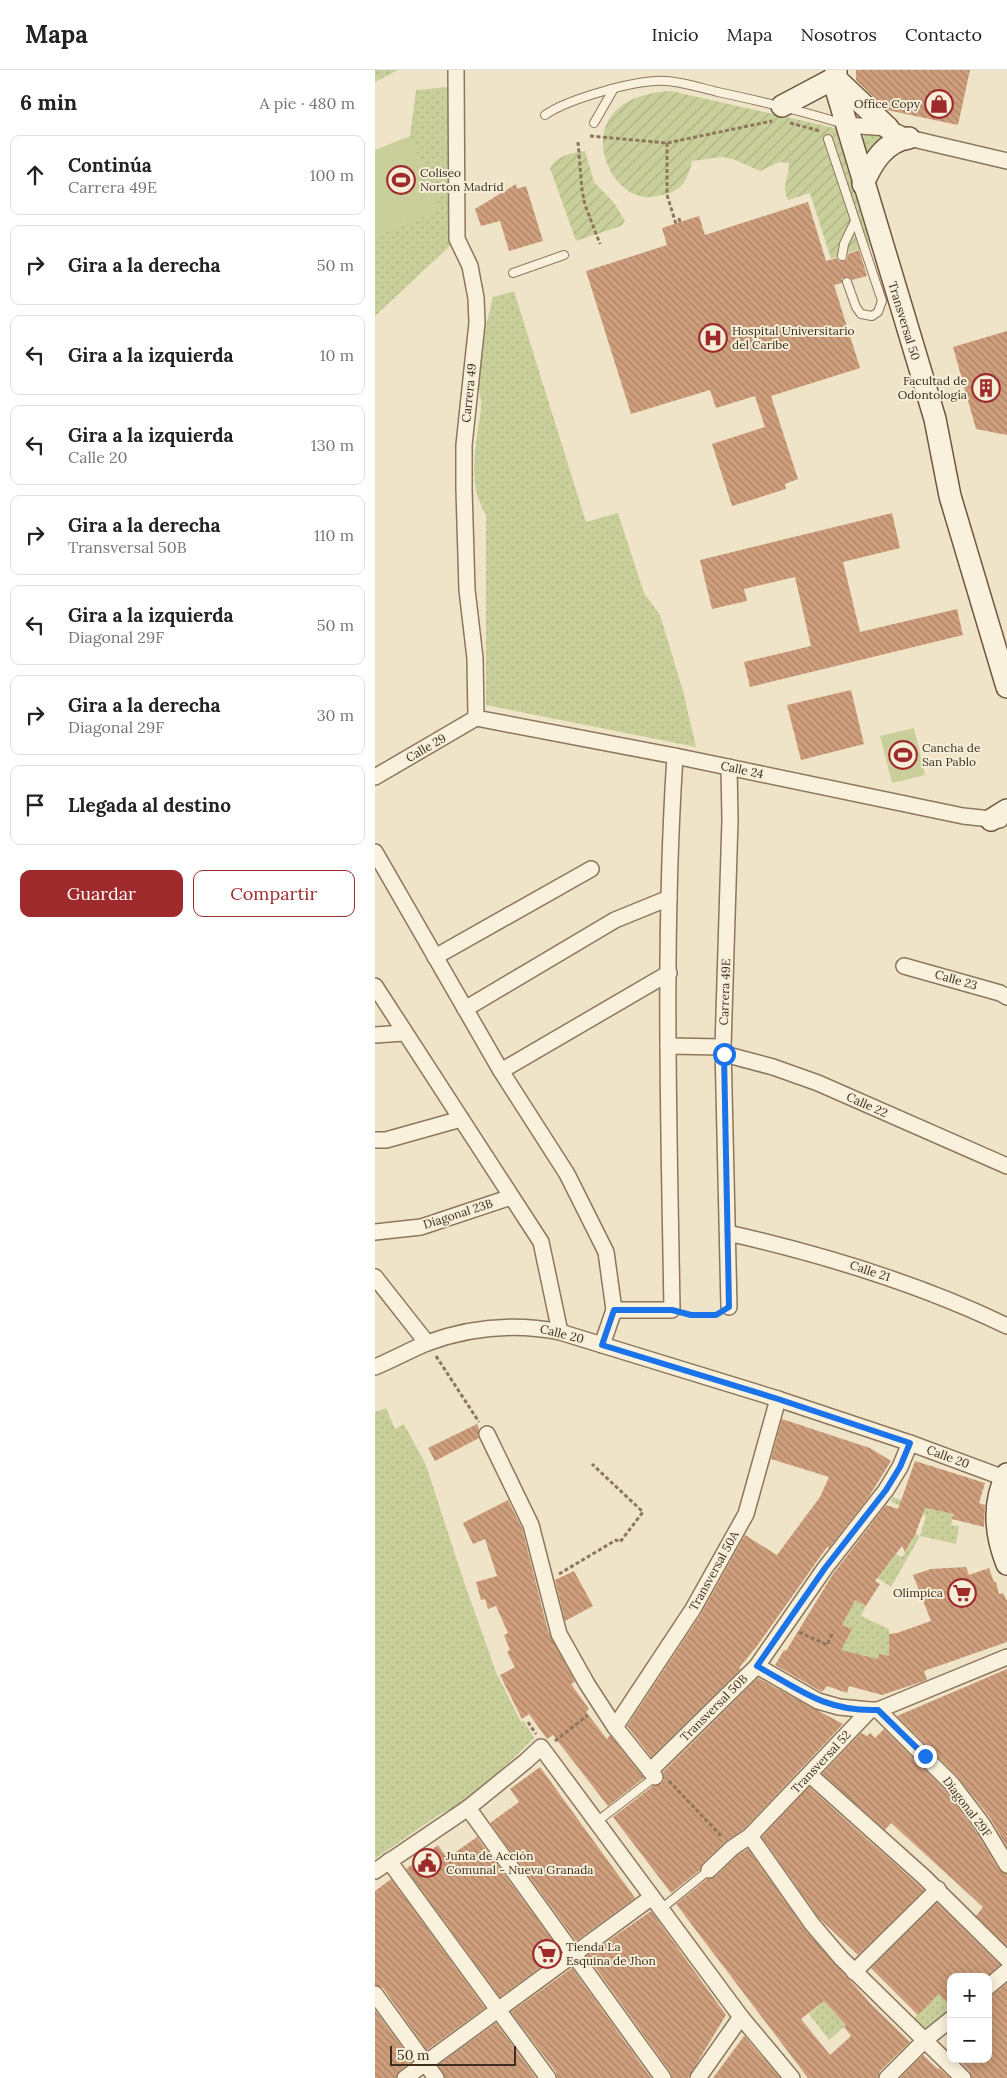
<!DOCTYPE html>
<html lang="es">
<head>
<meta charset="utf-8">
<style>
  :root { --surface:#fff; --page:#f2f2f2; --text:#222; --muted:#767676; --line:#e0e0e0; --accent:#9e2a2b }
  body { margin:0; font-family:Lora,serif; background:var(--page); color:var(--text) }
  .controls { position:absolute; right:15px; bottom:15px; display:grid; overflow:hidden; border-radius:10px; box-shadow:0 2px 12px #0003 }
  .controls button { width:45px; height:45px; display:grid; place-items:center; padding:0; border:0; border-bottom:1px solid var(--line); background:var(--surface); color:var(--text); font:25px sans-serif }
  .scale { position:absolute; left:15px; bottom:12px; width:126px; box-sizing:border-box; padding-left:5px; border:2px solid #3d2e20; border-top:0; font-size:14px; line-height:18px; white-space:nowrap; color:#3d2e20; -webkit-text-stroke:4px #f7eed8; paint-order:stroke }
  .stop { position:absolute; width:15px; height:15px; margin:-11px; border:4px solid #1a73e8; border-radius:50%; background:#fff }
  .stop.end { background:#1a73e8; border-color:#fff; box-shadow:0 1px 5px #0008 }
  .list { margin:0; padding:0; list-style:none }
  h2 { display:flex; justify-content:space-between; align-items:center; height:65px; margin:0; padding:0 20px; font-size:21px }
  h2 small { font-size:16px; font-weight:400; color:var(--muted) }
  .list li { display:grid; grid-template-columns:32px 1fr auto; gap:15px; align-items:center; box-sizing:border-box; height:80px; margin:0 10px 10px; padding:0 10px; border:1px solid var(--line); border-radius:10px }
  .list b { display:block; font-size:19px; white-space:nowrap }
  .list p { margin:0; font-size:16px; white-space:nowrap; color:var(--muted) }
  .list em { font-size:16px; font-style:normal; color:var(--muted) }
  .actions { display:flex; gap:10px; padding:15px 20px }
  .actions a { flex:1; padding:11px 0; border:1px solid var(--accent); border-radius:10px; text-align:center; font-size:18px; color:var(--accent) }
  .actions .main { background:var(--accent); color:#fff }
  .icon { flex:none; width:28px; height:28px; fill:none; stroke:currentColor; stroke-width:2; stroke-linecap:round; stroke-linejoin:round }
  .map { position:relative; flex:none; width:632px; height:2008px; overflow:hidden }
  header { display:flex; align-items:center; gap:30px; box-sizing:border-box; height:70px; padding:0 25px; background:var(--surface); border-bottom:1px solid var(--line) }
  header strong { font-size:24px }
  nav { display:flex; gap:28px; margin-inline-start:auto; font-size:18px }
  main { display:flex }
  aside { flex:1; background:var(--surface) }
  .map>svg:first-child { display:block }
</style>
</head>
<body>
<header>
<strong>Mapa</strong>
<nav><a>Inicio</a><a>Mapa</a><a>Nosotros</a><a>Contacto</a></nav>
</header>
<main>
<aside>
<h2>6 min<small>A pie · 480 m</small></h2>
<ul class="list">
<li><svg class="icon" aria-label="ahead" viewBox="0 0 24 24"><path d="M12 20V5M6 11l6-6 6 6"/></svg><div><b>Continúa</b><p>Carrera 49E</p></div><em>100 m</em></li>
<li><svg class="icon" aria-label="right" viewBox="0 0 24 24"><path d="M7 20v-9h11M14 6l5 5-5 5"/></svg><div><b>Gira a la derecha</b></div><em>50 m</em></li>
<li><svg class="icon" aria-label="left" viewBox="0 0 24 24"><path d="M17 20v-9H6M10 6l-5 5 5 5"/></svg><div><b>Gira a la izquierda</b></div><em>10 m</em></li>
<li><svg class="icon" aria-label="left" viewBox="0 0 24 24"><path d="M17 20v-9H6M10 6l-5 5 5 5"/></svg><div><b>Gira a la izquierda</b><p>Calle 20</p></div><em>130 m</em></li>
<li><svg class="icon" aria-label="right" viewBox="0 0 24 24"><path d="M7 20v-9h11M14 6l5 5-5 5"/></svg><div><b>Gira a la derecha</b><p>Transversal 50B</p></div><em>110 m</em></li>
<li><svg class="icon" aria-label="left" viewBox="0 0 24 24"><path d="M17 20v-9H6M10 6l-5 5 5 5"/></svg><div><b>Gira a la izquierda</b><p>Diagonal 29F</p></div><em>50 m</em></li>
<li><svg class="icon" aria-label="right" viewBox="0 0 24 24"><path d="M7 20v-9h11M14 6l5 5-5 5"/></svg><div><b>Gira a la derecha</b><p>Diagonal 29F</p></div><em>30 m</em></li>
<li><svg class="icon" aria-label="arrive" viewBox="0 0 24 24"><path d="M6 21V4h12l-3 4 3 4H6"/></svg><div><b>Llegada al destino</b></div></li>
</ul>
<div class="actions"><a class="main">Guardar</a><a>Compartir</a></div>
</aside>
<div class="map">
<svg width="632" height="2008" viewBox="0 0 632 2008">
  <defs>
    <pattern id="grass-dots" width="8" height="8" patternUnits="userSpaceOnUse" patternTransform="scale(1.25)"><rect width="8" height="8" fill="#c9cf9b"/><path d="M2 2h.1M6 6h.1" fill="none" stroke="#aeb285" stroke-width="1.8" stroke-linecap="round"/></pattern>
    <pattern id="garden-furrows" width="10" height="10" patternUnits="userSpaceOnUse" patternTransform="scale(1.25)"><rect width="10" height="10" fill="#c9cf9b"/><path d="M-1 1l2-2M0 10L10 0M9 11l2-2" fill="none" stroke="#aeb285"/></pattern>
    <pattern id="building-back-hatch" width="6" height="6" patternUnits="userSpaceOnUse" patternTransform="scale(1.25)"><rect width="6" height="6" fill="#cf9f7d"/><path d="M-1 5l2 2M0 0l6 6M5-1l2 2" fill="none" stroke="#a98266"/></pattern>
  </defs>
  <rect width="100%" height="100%" fill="#f0e4c8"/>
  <g fill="url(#grass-dots)">
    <polygon points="0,0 23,0 0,12"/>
    <polygon points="73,17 76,175 0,246 0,166 64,140 35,66 41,20"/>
    <polygon points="491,63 513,64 488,96 483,76"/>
    <path d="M139,221L211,452L243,443L269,523L285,545L308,621L321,677L111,635V445C90,410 102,376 106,337C107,326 102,317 103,307C104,280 112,253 118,227Z"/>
    <polygon points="11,1338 20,1359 29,1354 51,1395 89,1512 121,1602 146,1652 149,1651 159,1668 117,1709 86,1735 65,1744 0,1789 0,1342"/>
    <polygon points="518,1427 553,1439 579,1444 576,1455 584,1456 581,1474 545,1466 516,1517 493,1502 506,1490 513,1495 521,1484 527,1487 538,1470 523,1462 526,1457 545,1466 551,1446 516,1432"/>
    <polygon points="474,1527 491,1536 486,1546 514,1559 514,1586 503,1589 487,1585 484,1592 464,1583 476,1559 467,1555"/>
    <polygon points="564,1924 576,1937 576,1940 552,1964 538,1949"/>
    <polygon points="449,1931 471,1955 454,1970 434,1944"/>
  </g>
  <g fill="url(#garden-furrows)">
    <path d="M296,21L460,58L495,175L456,189L435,123L413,130C406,114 414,108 414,93L405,92L385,101L358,89L346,87L317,91C313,109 307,122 287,125C281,126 275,128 269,127C238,122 218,78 233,51C245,29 273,22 296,21Z"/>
    <path d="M210,81L219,112L239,133L250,151L246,156L201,171L175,98C183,85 196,83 210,81Z"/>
  </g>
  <g fill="#c9cf9b">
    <polygon points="35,66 65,140 0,166 0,80"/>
    <polygon points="539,658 550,705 517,713 505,666"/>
  </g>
  <g fill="url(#building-back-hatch)" fill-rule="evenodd">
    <polygon points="481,0 595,0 583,55 512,40 481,10"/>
    <polygon points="141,114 142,119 151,116 168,171 134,181 125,151 106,156 100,139"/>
    <polygon points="433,132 451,191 462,188 464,191 468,191 472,189 473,184 484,180 492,206 477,210 471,207 467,209 467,213 459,215 485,298 396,326 423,409 410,414 411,419 357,436 337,374 390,357 380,326 341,338 335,320 256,344 211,201 292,175 287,158 324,146 330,165"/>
    <polygon points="632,261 632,365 601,359 578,277"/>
    <polygon points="517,443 525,478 468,492 485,562 582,539 588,565 375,617 369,592 436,576 420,507 369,519 372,531 337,539 325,490"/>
    <polygon points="476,620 489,674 426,690 412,635"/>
    <polygon points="407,1349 495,1378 516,1391 493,1428 454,1478 452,1477 382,1576 364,1598 366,1599 276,1687 252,1656 326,1544 370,1465 402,1485 445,1427 454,1407 396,1389"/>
    <polygon points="102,1354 104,1359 104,1368 60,1391 53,1378"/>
    <polygon points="540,1391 610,1413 604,1433 610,1435 609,1457 577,1449 579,1444 550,1438 540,1465 530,1482 527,1476 500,1511 505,1514 491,1536 480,1530 467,1555 477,1559 466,1580 503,1589 504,1584 514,1586 514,1564 522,1563 556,1551 538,1505 556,1499 591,1497 594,1505 614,1498 619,1512 621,1512 624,1524 628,1523 632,1531 632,1572 549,1601 552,1610 507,1625 474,1616 472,1623 452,1616 447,1622 400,1595 409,1580 411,1581 458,1504 511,1435 523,1439"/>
    <polygon points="133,1430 147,1458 173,1561 200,1612 196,1614 214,1639 211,1642 232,1669 235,1665 269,1708 233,1736 178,1665 172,1669 154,1644 147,1649 125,1605 140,1597 132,1582 135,1580 129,1565 133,1563 121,1536 113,1539 110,1529 106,1530 101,1512 122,1506 110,1469 98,1474 88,1453"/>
    <polygon points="199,1501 218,1536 190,1551 180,1510"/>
    <polygon points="632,1599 632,1777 616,1749 584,1708 522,1646"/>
    <polygon points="383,1608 468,1654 369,1759 351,1771 328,1793 325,1800 296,1823 238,1747 278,1716 286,1714 289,1710 288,1702"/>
    <polygon points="509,1659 570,1720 600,1760 624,1800 632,1804 632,1876 601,1846 608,1837 516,1753 510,1760 447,1704 486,1663 492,1666 495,1663 500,1668"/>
    <polygon points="165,1697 260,1828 201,1871 115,1753 144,1732 135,1719"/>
    <polygon points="434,1717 549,1820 483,1885 444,1848 387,1767"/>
    <polygon points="102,1767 186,1882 125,1927 31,1799 63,1775 72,1788"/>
    <path d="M373,1779L430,1860L496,1934L535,1972L505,2001L503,2008H433L301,1834L332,1809L340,1807L363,1785ZM449,1931L471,1955L469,1957L476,1966L455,1985L426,1949Z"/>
    <polygon points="16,1809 110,1938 52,1980 8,1918 0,1915 0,1821"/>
    <polygon points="562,1833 625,1895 611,1907 576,1907 576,1937 564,1924 543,1945 496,1898"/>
    <polygon points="276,1841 351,1945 313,2008 297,2008 296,2003 212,1886"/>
    <polygon points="197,1898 276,2008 182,2008 181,2002 136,1942"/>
    <polygon points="632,1913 632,2008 597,2008 595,2001 582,1989 613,1989 613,1926 619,1924"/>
    <polygon points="0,1940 37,1991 24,2001 21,2008 0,2008"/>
    <polygon points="121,1953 161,2008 70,2008 63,1995"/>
    <polygon points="369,1966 371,1968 405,2008 338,2008"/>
    <polygon points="548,1985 563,1999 564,1998 575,2008 525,2008"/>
  </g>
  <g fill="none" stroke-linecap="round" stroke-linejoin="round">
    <defs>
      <g id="lane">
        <path d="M170,45C193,29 262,9 291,11C308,12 326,18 343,22C385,31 427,41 469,54"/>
        <polyline points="219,53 238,20"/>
        <polyline points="453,69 507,231 503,242 497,246 486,244 481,237 472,212"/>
        <polyline points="467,186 469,174 480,151"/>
        <polyline points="138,203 189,185"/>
        <polyline points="220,1753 280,1707"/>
        <polyline points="286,1839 334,1800"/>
      </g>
      <g id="street">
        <polyline points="81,0 82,169 95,196 101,228 102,253 89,375 89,419 92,520 100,588 101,648"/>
        <polyline points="471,55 513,58 534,68 632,91"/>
        <polyline points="101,648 300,686 588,746 625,750"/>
        <polyline points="0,707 101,648"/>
        <polyline points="0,782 126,1001 192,1104 231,1182 239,1240 227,1275"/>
        <polyline points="60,887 216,799"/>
        <polyline points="529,896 625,923 632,927"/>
        <polyline points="0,916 166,1172 185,1262"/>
        <polyline points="90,939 240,850 294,828"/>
        <polyline points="0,965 29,963"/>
        <polyline points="293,976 348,977"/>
        <polyline points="349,984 398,997 443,1013 632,1096"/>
        <polyline points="126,1001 294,903"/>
        <polyline points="0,1070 11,1070 86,1049"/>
        <polyline points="0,1162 46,1157 136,1127"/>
        <path d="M353,1163C450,1185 543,1213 632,1256"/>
        <polyline points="0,1207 52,1273"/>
        <polyline points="354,1237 348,977 355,750 354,697"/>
        <path d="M239,1240H297C294,1055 288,870 300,686"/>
        <path d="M0,1297C17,1290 35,1280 52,1273C96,1257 140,1253 185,1262L403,1329L535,1373L632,1409"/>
        <polyline points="112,1364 156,1455 184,1564 212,1614 240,1657 280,1707"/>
        <polyline points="382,1596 443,1631 464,1637 495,1640"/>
        <polyline points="503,1640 577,1714 608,1755 632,1795"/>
        <polyline points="240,1657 318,1539 371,1444 403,1329"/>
        <polyline points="275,1701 382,1596 450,1498 511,1420 525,1397 535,1373"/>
        <polyline points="435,1705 549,1807 632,1889"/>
        <polyline points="93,1738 288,2008"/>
        <polyline points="375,1766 437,1854 466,1888 588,2008"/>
        <polyline points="14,1791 173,2008"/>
        <polyline points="334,1800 357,1778 375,1766 495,1640 503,1640 632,1587"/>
        <polyline points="0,1801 93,1738 151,1691 166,1677 366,1947 417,2008"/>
        <polyline points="479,1902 563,1819"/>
        <polyline points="613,1917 632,1901"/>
        <polyline points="0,1924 61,2008"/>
        <polyline points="30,2008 277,1827"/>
        <polyline points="323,2008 366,1947"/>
        <polyline points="512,2008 550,1970 576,1949"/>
      </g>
      <g id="secondary">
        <polyline points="461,0 461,19 560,349 575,426 632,617"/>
        <polyline points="460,8 513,58"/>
        <polyline points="407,36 460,8"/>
        <path d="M488,114C497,93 510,71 534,68"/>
        <polyline points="616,750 632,740"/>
        <path d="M632,1404C617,1434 620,1464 632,1494"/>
      </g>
    </defs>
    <use href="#lane" stroke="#8d765c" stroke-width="10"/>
    <use href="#street" stroke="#8d765c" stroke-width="18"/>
    <use href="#secondary" stroke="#6f573f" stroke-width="24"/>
    <g stroke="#8d765c" stroke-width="3" stroke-dasharray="4 2.5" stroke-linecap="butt">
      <polyline points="415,53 445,61"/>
      <polyline points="215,66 292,73 397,51"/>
      <polyline points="203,72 207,120 210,135 225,174"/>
      <polyline points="292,73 292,125 301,154"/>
      <polyline points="304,148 305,152"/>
      <polyline points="310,1243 341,1245"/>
      <polyline points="61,1286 104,1352"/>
      <polyline points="184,1504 241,1470 245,1472 268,1442 217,1394"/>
      <polyline points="424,1562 452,1575 457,1564"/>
      <polyline points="153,1652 161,1664"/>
      <polyline points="180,1671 213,1645"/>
      <polyline points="294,1711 347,1767"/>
    </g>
    <use href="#lane" stroke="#faf1dc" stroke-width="8"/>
    <use href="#street" stroke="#faf1dc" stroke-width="15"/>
    <use href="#secondary" stroke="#faf1dc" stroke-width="21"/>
  </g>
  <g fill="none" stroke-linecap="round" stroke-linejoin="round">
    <path stroke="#1a73e8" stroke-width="6" d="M349,984L354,1237L341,1245H316L297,1240H239L227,1275L403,1329L535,1373L525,1397L511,1420L450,1498L382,1596C425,1620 451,1642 503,1640L550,1686"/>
  </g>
  <defs>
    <symbol id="shop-ring" viewBox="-11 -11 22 22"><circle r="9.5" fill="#f7eed8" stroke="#9e2a2b" stroke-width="1.5"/><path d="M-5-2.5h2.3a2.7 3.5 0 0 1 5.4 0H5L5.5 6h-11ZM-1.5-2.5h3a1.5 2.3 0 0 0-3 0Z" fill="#9e2a2b"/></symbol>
    <symbol id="stadium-ring" viewBox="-11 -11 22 22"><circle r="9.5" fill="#f7eed8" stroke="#9e2a2b" stroke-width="1.5"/><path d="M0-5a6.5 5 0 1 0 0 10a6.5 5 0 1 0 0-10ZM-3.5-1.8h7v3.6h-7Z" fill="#9e2a2b"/></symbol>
    <symbol id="hospital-ring" viewBox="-11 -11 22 22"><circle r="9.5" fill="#f7eed8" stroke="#9e2a2b" stroke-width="1.5"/><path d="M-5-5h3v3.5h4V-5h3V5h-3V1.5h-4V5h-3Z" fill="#9e2a2b"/></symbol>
    <symbol id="building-ring" viewBox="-11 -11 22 22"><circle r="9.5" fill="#f7eed8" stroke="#9e2a2b" stroke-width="1.5"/><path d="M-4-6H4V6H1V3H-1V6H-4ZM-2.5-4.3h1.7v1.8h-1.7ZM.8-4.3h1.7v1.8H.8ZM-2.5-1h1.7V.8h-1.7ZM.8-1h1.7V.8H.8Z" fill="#9e2a2b"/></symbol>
    <symbol id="supermarket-ring" viewBox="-11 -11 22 22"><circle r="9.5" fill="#f7eed8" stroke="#9e2a2b" stroke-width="1.5"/><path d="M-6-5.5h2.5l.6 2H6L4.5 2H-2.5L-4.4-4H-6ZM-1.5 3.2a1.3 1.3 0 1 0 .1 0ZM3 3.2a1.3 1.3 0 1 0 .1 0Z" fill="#9e2a2b"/></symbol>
    <symbol id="civic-ring" viewBox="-11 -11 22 22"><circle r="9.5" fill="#f7eed8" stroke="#9e2a2b" stroke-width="1.5"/><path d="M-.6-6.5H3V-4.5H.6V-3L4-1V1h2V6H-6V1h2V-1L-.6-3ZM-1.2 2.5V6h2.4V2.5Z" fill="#9e2a2b"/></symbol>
  </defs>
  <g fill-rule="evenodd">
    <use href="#shop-ring" x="548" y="18" width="32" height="32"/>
    <use href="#stadium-ring" x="10" y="94" width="32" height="32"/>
    <use href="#hospital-ring" x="322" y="252" width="32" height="32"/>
    <use href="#building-ring" x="595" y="302" width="32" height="32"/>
    <use href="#stadium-ring" x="512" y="669" width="32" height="32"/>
    <use href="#supermarket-ring" x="571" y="1507" width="32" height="32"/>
    <use href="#civic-ring" x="36" y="1777" width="32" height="32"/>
    <use href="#supermarket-ring" x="156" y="1868" width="32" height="32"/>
  </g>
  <g text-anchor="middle" stroke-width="4" stroke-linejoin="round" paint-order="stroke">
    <g font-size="12" fill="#3d2e20" stroke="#f7eed8" text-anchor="start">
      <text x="545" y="38" text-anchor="end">Office Copy</text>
      <text x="45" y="107">Coliseo<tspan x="45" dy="14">Norton Madrid</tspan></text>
      <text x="357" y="265">Hospital Universitario<tspan x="357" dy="14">del Caribe</tspan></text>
      <text x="592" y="315" text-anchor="end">Facultad de<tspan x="592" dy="14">Odontología</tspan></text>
      <text x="547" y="682">Cancha de<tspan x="547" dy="14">San Pablo</tspan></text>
      <text x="568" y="1527" text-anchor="end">Olímpica</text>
      <text x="71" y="1790">Junta de Acción<tspan x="71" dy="14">Comunal - Nueva Granada</tspan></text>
      <text x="191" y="1881">Tienda La<tspan x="191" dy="14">Esquina de Jhon</tspan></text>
    </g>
    <g font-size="12" fill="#3d2e20" stroke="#f7eed8">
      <text transform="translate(529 251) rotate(73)" y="4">Transversal 50</text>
      <text transform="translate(94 323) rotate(-84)" y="4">Carrera 49</text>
      <text transform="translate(51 678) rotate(-30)" y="4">Calle 29</text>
      <text transform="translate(367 700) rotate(12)" y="4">Calle 24</text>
      <text transform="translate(581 910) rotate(16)" y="4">Calle 23</text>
      <text transform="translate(350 922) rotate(-88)" y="4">Carrera 49E</text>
      <text transform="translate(492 1035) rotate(24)" y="4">Calle 22</text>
      <text transform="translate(83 1144) rotate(-18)" y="4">Diagonal 23B</text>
      <text transform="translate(495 1201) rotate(18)" y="4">Calle 21</text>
      <text transform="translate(187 1264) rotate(14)" y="4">Calle 20</text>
      <text transform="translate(573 1387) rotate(20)" y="4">Calle 20</text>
      <text transform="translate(339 1501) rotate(-61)" y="4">Transversal 50A</text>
      <text transform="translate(339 1638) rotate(-45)" y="4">Transversal 50B</text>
      <text transform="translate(446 1692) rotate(-47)" y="4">Transversal 52</text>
      <text transform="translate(592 1737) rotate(53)" y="4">Diagonal 29F</text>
    </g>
  </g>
</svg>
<div class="controls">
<button>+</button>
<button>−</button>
</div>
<div class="scale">50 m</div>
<div class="stop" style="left:349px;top:984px"></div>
<div class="stop end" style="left:550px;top:1686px"></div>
</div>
</main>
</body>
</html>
